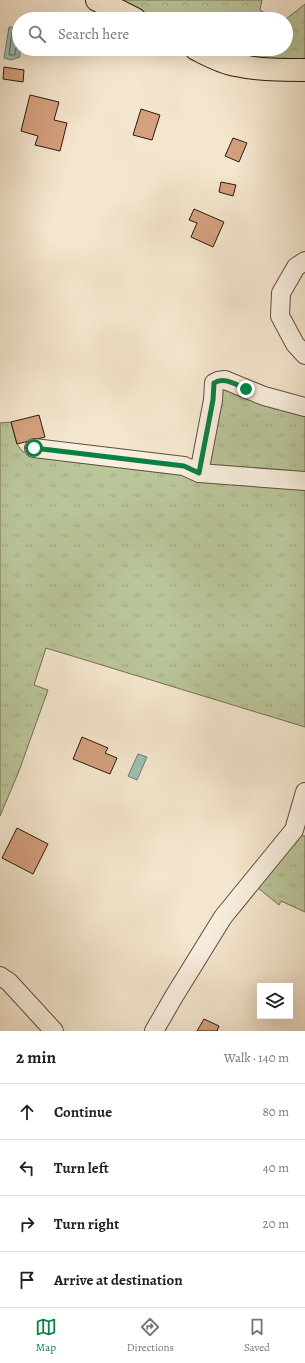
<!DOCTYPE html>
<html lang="en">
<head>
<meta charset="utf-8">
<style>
  :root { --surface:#fff; --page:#f6f6f6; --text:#222; --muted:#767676; --line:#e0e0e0; --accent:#0b8043 }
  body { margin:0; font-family:Alegreya,serif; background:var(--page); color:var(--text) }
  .controls { position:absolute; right:12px; bottom:12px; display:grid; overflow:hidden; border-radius:0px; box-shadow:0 4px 16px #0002 }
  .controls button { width:36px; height:36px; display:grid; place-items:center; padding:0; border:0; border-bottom:1px solid var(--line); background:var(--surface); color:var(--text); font:20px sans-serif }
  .stop { position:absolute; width:12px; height:12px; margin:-9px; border:3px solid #0b8043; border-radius:50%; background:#fff }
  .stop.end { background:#0b8043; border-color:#fff; box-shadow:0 1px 4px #0008 }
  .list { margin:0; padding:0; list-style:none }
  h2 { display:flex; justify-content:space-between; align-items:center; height:52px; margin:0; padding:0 16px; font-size:17px }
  h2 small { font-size:13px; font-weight:400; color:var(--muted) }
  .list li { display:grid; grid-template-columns:26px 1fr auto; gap:12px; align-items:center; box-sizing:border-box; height:56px; padding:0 16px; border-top:1px solid var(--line) }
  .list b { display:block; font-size:15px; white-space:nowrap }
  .list em { font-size:13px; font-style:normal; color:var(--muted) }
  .icon { flex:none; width:22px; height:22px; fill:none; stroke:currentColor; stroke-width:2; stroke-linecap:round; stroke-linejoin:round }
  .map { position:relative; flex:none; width:305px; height:1031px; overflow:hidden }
  .search { position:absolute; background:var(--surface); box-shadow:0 4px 16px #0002; left:12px; right:12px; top:12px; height:44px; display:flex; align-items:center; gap:10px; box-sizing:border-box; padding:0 14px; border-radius:22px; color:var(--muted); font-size:15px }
  .sheet { height:276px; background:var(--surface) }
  nav { display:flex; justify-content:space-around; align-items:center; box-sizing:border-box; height:56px; border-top:1px solid var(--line); background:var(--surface); font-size:11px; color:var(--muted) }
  nav a { display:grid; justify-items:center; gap:2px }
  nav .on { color:var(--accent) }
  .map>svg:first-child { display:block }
</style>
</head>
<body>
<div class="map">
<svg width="305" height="1031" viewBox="0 0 305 1031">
  <defs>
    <pattern id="grass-tufts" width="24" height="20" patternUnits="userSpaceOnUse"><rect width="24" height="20" fill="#bac59a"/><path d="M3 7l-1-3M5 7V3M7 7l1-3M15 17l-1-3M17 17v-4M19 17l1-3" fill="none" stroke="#a0a984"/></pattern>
    <pattern id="forest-crowns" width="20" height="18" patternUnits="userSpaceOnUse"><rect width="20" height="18" fill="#bac59a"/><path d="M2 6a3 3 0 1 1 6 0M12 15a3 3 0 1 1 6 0" fill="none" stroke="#a0a984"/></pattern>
  </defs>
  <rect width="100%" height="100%" fill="#f4e6ce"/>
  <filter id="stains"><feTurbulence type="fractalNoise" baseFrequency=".005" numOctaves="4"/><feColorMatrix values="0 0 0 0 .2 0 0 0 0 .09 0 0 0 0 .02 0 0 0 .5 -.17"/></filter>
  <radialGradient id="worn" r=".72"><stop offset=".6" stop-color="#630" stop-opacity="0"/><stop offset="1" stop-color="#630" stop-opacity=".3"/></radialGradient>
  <g fill="url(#grass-tufts)" stroke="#747054">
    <polygon points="219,387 305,410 305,479 203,469"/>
    <polygon points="11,422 17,444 23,452 305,485 305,727 46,648 34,685 48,690 19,771 0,816 0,423"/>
    <polygon points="296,835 305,836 305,912 281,901 279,905 252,883"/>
  </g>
  <g fill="url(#forest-crowns)" stroke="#747054">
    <polygon points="121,0 262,0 260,10 274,19 156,19"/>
    <polygon points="305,4 305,64 258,61 211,49 286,49 286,19"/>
  </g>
  <g fill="#9cc0b4" stroke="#707e72">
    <polygon points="9,27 19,28 20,57 11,60 4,58"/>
    <polygon points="138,754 147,757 137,780 128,776"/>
  </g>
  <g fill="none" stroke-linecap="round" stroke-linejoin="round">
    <polyline stroke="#656d61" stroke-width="1" points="19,31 14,31 12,32 9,55 15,55 16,48 19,45"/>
  </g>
  <g fill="#d4a07e" stroke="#2e1a0e">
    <polygon points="4,67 24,70 23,82 3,79"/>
    <polygon points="30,95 59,102 54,120 67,123 60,151 35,145 38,136 21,131"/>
    <polygon points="141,109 160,115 152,140 133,135"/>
    <polygon points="233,138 247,143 239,162 225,156"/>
    <polygon points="221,182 236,185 233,196 219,192"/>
    <polygon points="194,209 224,222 213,247 191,237 197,223 189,220"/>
    <polygon points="39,415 45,437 17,444 11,422"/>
    <polygon points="82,737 108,748 105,753 117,758 110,774 73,759"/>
    <polygon points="17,828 48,844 33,874 2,858"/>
    <polygon points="204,1019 219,1026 217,1031 197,1031"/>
  </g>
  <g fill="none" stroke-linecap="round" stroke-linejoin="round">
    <defs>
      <g id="minor">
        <polyline points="305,261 296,267 281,293 280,316 295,344 305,355"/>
        <polyline points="34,448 184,466 199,473 305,481"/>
        <polyline points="199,473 213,400 214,383 218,381 225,380 264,396 305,407"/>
        <polyline points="0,976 9,982 54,1031"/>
        <polyline points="154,1031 173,998 223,917 294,830 305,792"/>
      </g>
      <g id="major">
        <polyline points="97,0 135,19"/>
        <path d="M196,49C208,55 222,63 236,65C259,70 282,70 305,70"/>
      </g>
    </defs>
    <use href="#minor" stroke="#604d3e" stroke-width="20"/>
    <use href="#major" stroke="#2e1a0e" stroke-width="24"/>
    <use href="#minor" stroke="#f8efdf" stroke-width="18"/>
    <use href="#major" stroke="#f4e6ce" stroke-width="22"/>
  </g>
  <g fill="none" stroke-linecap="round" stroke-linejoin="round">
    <path stroke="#0b8043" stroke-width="5" d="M34,448L184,466L199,473L213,400L214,383C224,376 236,385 246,389"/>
  </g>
  <rect width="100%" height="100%" filter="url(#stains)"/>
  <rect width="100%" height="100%" fill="url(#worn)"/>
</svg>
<div class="controls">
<button><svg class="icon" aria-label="layers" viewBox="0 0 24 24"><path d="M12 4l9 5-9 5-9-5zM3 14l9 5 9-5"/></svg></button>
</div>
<div class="stop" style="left:34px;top:448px"></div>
<div class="stop end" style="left:246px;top:389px"></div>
<div class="search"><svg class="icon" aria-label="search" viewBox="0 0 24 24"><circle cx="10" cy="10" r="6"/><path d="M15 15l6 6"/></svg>Search here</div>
</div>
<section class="sheet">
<h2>2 min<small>Walk · 140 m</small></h2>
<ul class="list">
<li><svg class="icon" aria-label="ahead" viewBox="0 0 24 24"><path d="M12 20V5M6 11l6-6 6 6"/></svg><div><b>Continue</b></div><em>80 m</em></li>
<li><svg class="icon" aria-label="left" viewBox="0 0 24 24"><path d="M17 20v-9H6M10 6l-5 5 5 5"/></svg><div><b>Turn left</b></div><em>40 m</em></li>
<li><svg class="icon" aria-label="right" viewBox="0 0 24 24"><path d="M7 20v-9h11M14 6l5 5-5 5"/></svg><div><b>Turn right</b></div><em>20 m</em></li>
<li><svg class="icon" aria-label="arrive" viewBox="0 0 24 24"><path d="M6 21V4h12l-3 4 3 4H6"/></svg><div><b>Arrive at destination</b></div></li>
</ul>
</section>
<nav>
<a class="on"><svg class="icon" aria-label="map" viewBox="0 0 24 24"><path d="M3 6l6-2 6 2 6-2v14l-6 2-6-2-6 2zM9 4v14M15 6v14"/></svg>Map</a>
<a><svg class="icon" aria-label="directions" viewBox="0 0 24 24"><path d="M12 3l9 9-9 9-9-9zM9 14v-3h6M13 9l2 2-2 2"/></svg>Directions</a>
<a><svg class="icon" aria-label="saved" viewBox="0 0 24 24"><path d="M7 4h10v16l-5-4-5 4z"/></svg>Saved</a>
</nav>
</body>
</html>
